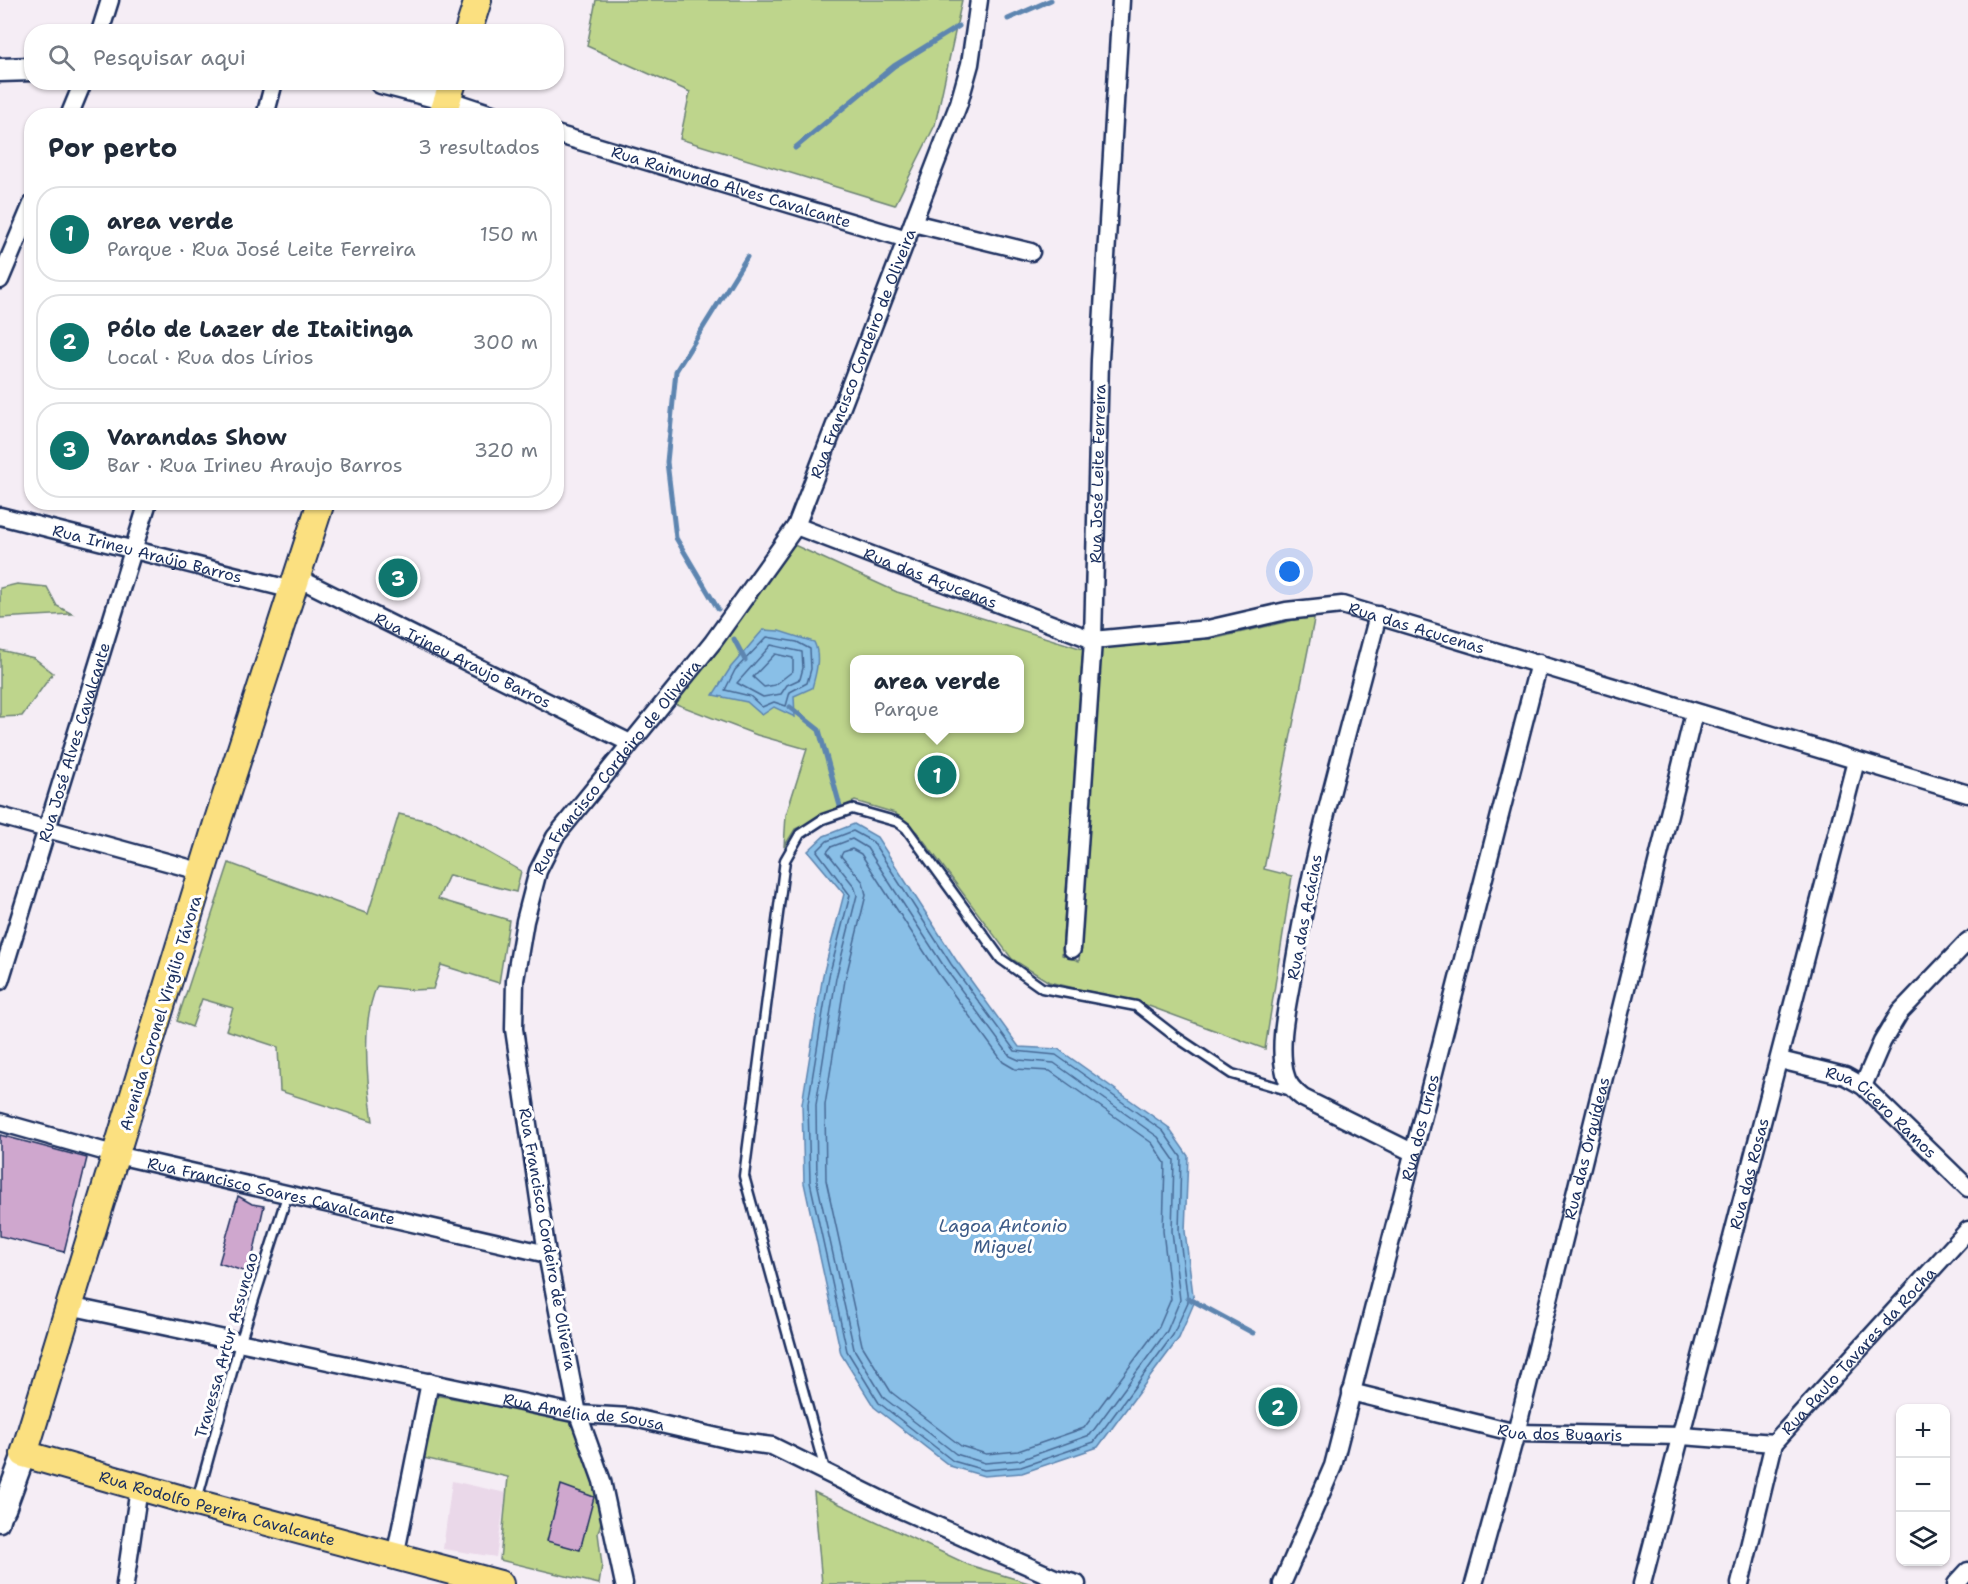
<!DOCTYPE html>
<html lang="pt">
<head>
<meta charset="utf-8">
<style>
  :root { --surface:#fff; --page:#f6f6f7; --text:#1f2937; --muted:#747a83; --line:#e0e1e3; --accent:#0f766e }
  body { margin:0; font-family:"Shantell Sans",sans-serif; background:var(--page); color:var(--text) }
  .controls { position:absolute; right:18px; bottom:18px; display:grid; overflow:hidden; border-radius:12px; box-shadow:0 2px 4px #0004 }
  .controls button { width:54px; height:54px; display:grid; place-items:center; padding:0; border:0; border-bottom:2px solid var(--line); background:var(--surface); color:var(--text); font:30px sans-serif }
  .you { position:absolute; left:1290px; top:572px; width:21px; height:21px; margin:-15px; border:4px solid #fff; border-radius:50%; background:#1a73e8; box-shadow:0 0 0 9px #1a73e833 }
  .badge { display:grid; place-items:center; width:39px; height:39px; border-radius:50%; background:var(--accent); color:#fff; font-size:20px; font-weight:700 }
  .pin { position:absolute; translate:-50% -50%; border:3px solid #fff; box-shadow:0 2px 6px #0006 }
  .popup { position:absolute; left:850px; top:655px; width:174px; height:78px; box-sizing:border-box; display:grid; place-content:center; border-radius:12px; background:var(--surface); filter:drop-shadow(0 2px 4px #0005); font-size:20px; white-space:nowrap; color:var(--muted) }
  .popup b { font-size:22px; color:var(--text) }
  .popup::after { content:''; position:absolute; left:50%; top:100%; margin-left:-12px; border:12px solid transparent; border-top-color:var(--surface) }
  .list { margin:0; padding:0; list-style:none }
  h2 { display:flex; justify-content:space-between; align-items:center; height:78px; margin:0; padding:0 24px; font-size:26px }
  h2 small { font-size:20px; font-weight:400; color:var(--muted) }
  .list li { display:grid; grid-template-columns:39px 1fr auto; gap:18px; align-items:center; box-sizing:border-box; height:96px; margin:0 12px 12px; padding:0 12px; border:2px solid var(--line); border-radius:24px }
  .list b { display:block; font-size:22px; white-space:nowrap }
  .list p { margin:0; font-size:20px; white-space:nowrap; color:var(--muted) }
  .list em { font-size:20px; font-style:normal; color:var(--muted) }
  .icon { flex:none; width:33px; height:33px; fill:none; stroke:currentColor; stroke-width:2; stroke-linecap:round; stroke-linejoin:round }
  .map { position:relative; flex:none; width:1968px; height:1584px; overflow:hidden }
  .search { position:absolute; background:var(--surface); box-shadow:0 2px 4px #0004; left:24px; top:24px; width:540px; height:66px; display:flex; align-items:center; gap:15px; box-sizing:border-box; padding:0 21px; border-radius:24px; color:var(--muted); font-size:22px }
  .panel { position:absolute; background:var(--surface); box-shadow:0 2px 4px #0004; left:24px; top:108px; width:540px; height:402px; border-radius:24px }
  .map>svg:first-child { display:block }
</style>
</head>
<body>
<div class="map">
<svg width="1968" height="1584" viewBox="0 0 1968 1584">
  <rect width="100%" height="100%" fill="#f5edf5"/>
  <filter id="ink" filterUnits="userSpaceOnUse"><feTurbulence type="fractalNoise" baseFrequency=".0167" numOctaves="2"/><feDisplacementMap in="SourceGraphic" scale="12" xChannelSelector="R" yChannelSelector="G"/><feConvolveMatrix kernelMatrix="1 2 1 2 8 2 1 2 1" color-interpolation-filters="sRGB"/></filter>
  <g filter="url(#ink)">
    <polygon fill="#ead8e9" points="452,1481 506,1493 496,1557 443,1549"/>
    <g fill="#bed58c" stroke="#6c8275" stroke-width="1.5" fill-rule="evenodd">
      <polygon points="596,0 962,0 935,125 895,205 680,139 690,92 587,46"/>
      <path d="M792,544L897,592L1083,649L1062,955L1079,961L1101,648L1217,638L1315,615L1264,869L1292,876L1265,1049L1146,1005L1049,982L1012,959L918,833L895,813L855,801L795,829L784,847L786,815L807,749L757,735L676,704ZM854,660H1020V728H854Z"/>
      <polygon points="17,584 47,587 57,606 72,614 0,618 0,588"/>
      <polygon points="0,650 34,658 53,673 22,716 0,717"/>
      <path d="M399,814L436,823L521,871L516,892L449,875L438,899L509,920L499,983L441,965L433,989L412,990L377,986C360,1022 367,1082 373,1121L280,1091L278,1047L226,1030L233,1008L202,999L192,1027L177,1021L229,863L368,914Z"/>
      <polygon points="434,1395 569,1418 592,1475 604,1512 598,1533 602,1565 599,1584 500,1560 508,1477 419,1457"/>
      <polygon points="814,1492 969,1565 1032,1584 822,1584"/>
    </g>
    <g fill="#89bfe7" stroke="#5d85b0" stroke-width="1.5">
      <path d="M763,630L779,631L814,642C821,656 816,674 812,688L794,696L795,717L774,707L762,715L747,702L713,695L731,667Z"/>
      <polygon points="854,824 877,837 956,960 1019,1047 1058,1049 1168,1127 1188,1156 1185,1231 1194,1303 1179,1338 1098,1447 1022,1473 984,1476 950,1466 874,1407 841,1354 804,1183 802,1104 823,975 844,894 808,851 824,836"/>
    </g>
    <g fill="none" stroke-linecap="round" stroke-linejoin="round">
      <g stroke="#476995" stroke-width="1.5">
        <polygon points="767,637 797,642 810,649 811,669 807,683 790,692 786,706 774,702 762,707 750,696 725,690 735,670"/>
        <polygon points="771,645 802,652 803,668 800,679 787,685 781,694 763,697 737,683"/>
        <polygon points="775,654 793,658 793,671 775,685 764,687 753,677"/>
        <polygon points="853,831 873,842 951,964 1015,1051 1056,1055 1163,1131 1181,1157 1179,1231 1188,1302 1173,1335 1094,1442 1021,1467 984,1470 953,1461 879,1403 847,1351 810,1182 808,1104 829,976 850,895 817,851 827,841"/>
        <polygon points="852,839 867,848 945,968 1010,1056 1019,1060 1054,1063 1158,1137 1174,1160 1172,1231 1180,1300 1167,1331 1090,1435 1020,1460 985,1463 956,1454 884,1398 854,1349 817,1182 816,1105 836,978 857,895 854,886 827,852 831,847"/>
        <polygon points="852,849 861,854 938,973 1003,1062 1015,1069 1050,1071 1152,1143 1165,1163 1163,1231 1171,1299 1159,1327 1084,1428 1018,1451 986,1454 961,1446 891,1392 862,1345 826,1180 825,1105 845,980 866,895 863,882 841,856 843,852"/>
      </g>
      <g stroke="#5d85b0" stroke-width="5">
        <polyline points="1008,19 1051,0"/>
        <polyline points="795,148 894,66 959,26"/>
        <polyline points="718,609 676,538 667,462 676,371 747,257"/>
        <polyline points="734,639 745,660"/>
        <polyline points="790,707 819,730 840,806"/>
        <polyline points="1188,1298 1253,1333"/>
      </g>
    </g>
    <g fill="#cfa7ce" stroke="#1b2f5e" stroke-width="1.5">
      <polygon points="0,1135 87,1158 64,1252 0,1236"/>
      <polygon points="238,1196 252,1204 264,1206 249,1273 219,1263"/>
      <polygon points="561,1485 594,1497 580,1550 547,1541"/>
    </g>
    <g fill="none" stroke-linecap="round" stroke-linejoin="round">
      <defs>
        <g id="lane">
          <polyline points="825,1470 744,1176 785,860 800,834 823,819 852,809 898,822 906,828 1001,959 1042,988 1136,1006 1172,1034 1232,1074 1291,1091"/>
          <polyline points="197,1500 240,1343 287,1196"/>
        </g>
        <g id="street">
          <polyline points="100,32 110,0"/>
          <polyline points="447,99 498,116"/>
          <polyline points="69,116 83,82"/>
          <polyline points="265,116 274,82"/>
          <path id="s1" d="M556,134L907,239"/>
          <polyline points="913,223 1031,252"/>
          <polyline points="0,280 32,204"/>
          <path id="s2" d="M0,516L293,590"/>
          <path id="s3" d="M796,526L1093,640L1208,629L1286,611L1342,605L1968,794"/>
          <path id="s4" d="M298,578L630,743"/>
          <path d="M1378,615C1347,736 1311,855 1292,978C1287,1008 1278,1043 1285,1073C1287,1084 1295,1092 1303,1098L1412,1152"/>
          <polyline points="0,816 203,872"/>
          <path id="s5" d="M1072,949L1093,640L1100,360L1121,0"/>
          <path id="s6" d="M0,981L148,502"/>
          <path id="s7" d="M1780,1060L1845,1076L1863,1086L1968,1188"/>
          <polyline points="1863,1086 1882,1042 1900,1012 1968,941"/>
          <path id="s8" d="M0,1122L117,1155L547,1254"/>
          <path id="s9" d="M69,1306L578,1414L630,1417L735,1441L772,1446L904,1511L1055,1578L1077,1584"/>
          <path id="s10" d="M1351,1392L1516,1433L1682,1436L1774,1443"/>
          <polyline points="0,1523 4,1509"/>
          <polyline points="395,1557 430,1382"/>
          <polyline points="125,1584 139,1488"/>
          <path id="s11" d="M624,1584L602,1481L578,1414L547,1254L514,1029L515,980L525,921L538,871L555,837L713,642L796,526L959,103L970,64L979,0"/>
          <path id="s12" d="M1282,1584L1333,1466L1539,663"/>
          <path id="s13" d="M1474,1584L1516,1433L1694,713"/>
          <path id="s14" d="M1642,1584L1856,761"/>
          <path id="s15" d="M1740,1584L1774,1443L1968,1230"/>
          <polyline points="1956,1584 1968,1571"/>
        </g>
        <g id="secondary">
          <polyline points="0,70 32,69"/>
          <polyline points="381,82 447,99"/>
          <polyline points="0,1508 4,1509 24,1454"/>
        </g>
        <g id="primary">
          <polyline points="468,32 478,0"/>
          <polyline points="442,116 453,82"/>
          <path id="s16" d="M321,502L218,820L24,1454L196,1503L500,1584"/>
        </g>
      </defs>
      <use href="#lane" stroke="#1b2f5e" stroke-width="13"/>
      <use href="#street" stroke="#1b2f5e" stroke-width="21"/>
      <use href="#secondary" stroke="#1b2f5e" stroke-width="27"/>
      <use href="#primary" stroke="#1b2f5e" stroke-width="30"/>
      <use href="#lane" stroke="#fff" stroke-width="8"/>
      <use href="#street" stroke="#fff" stroke-width="16"/>
      <use href="#secondary" stroke="#fff" stroke-width="22"/>
      <use href="#primary" stroke="#fbe080" stroke-width="26"/>
    </g>
  </g>
  <g text-anchor="middle" stroke-width="6" stroke-linejoin="round" paint-order="stroke">
    <g font-size="16" fill="#1b2f5e" stroke="#fff">
      <text dy="6" stroke="none"><textPath href="#s1" startOffset="183">Rua Raimundo Alves Cavalcante</textPath></text>
      <text dy="6" stroke="none"><textPath href="#s11" startOffset="1344">Rua Francisco Cordeiro de Oliveira</textPath></text>
      <text dy="6" stroke="none"><textPath href="#s5" startOffset="476">Rua José Leite Ferreira</textPath></text>
      <text dy="6" stroke="none"><textPath href="#s2" startOffset="152">Rua Irineu Araújo Barros</textPath></text>
      <text dy="6" stroke="none"><textPath href="#s3" startOffset="144">Rua das Açucenas</textPath></text>
      <text dy="6" stroke="none"><textPath href="#s3" startOffset="648">Rua das Açucenas</textPath></text>
      <text dy="6" stroke="none"><textPath href="#s4" startOffset="184">Rua Irineu Araujo Barros</textPath></text>
      <text dy="6" stroke="none"><textPath href="#s6" startOffset="250">Rua José Alves Cavalcante</textPath></text>
      <text dy="6" stroke="none"><textPath href="#s11" startOffset="858">Rua Francisco Cordeiro de Oliveira</textPath></text>
      <text transform="translate(1304 917) rotate(-79)" y="6">Rua das Acácias</text>
      <text transform="translate(160 1013) rotate(-73)" y="6">Avenida Coronel Virgílio Távora</text>
      <text dy="6" stroke="none"><textPath href="#s7" startOffset="117">Rua Cicero Ramos</textPath></text>
      <text dy="6" stroke="none"><textPath href="#s12" startOffset="478">Rua dos Lírios</textPath></text>
      <text dy="6" stroke="none"><textPath href="#s13" startOffset="450">Rua das Orquídeas</textPath></text>
      <text dy="6" stroke="none"><textPath href="#s14" startOffset="424">Rua das Rosas</textPath></text>
      <text dy="6" stroke="none"><textPath href="#s8" startOffset="280">Rua Francisco Soares Cavalcante</textPath></text>
      <text transform="translate(548 1239) rotate(80)" y="6">Rua Francisco Cordeiro de Oliveira</text>
      <text transform="translate(226 1345) rotate(-74)" y="6">Travessa Artur Assuncao</text>
      <text dy="6" stroke="none"><textPath href="#s15" startOffset="270">Rua Paulo Tavares da Rocha</textPath></text>
      <text dy="6" stroke="none"><textPath href="#s9" startOffset="526">Rua Amélia de Sousa</textPath></text>
      <text dy="6" stroke="none"><textPath href="#s10" startOffset="214">Rua dos Bugaris</textPath></text>
      <text dy="6" stroke="none"><textPath href="#s16" startOffset="1198">Rua Rodolfo Pereira Cavalcante</textPath></text>
    </g>
    <g font-size="18" font-style="italic" fill="#3c5a87" stroke="#fff">
      <text x="1003" y="1232">Lagoa Antonio<tspan x="1003" dy="21">Miguel</tspan></text>
    </g>
  </g>
</svg>
<div class="controls">
<button>+</button>
<button>−</button>
<button><svg class="icon" aria-label="layers" viewBox="0 0 24 24"><path d="M12 4l9 5-9 5-9-5zM3 14l9 5 9-5"/></svg></button>
</div>
<div class="you"></div>
<div class="pin badge" style="left:937px;top:775px">1</div>
<div class="popup"><b>area verde</b>Parque</div>
<div class="pin badge" style="left:1278px;top:1407px">2</div>
<div class="pin badge" style="left:398px;top:578px">3</div>
<div class="search"><svg class="icon" aria-label="search" viewBox="0 0 24 24"><circle cx="10" cy="10" r="6"/><path d="M15 15l6 6"/></svg>Pesquisar aqui</div>
<section class="panel">
<h2>Por perto<small>3 resultados</small></h2>
<ul class="list">
<li><span class="badge">1</span><div><b>area verde</b><p>Parque · Rua José Leite Ferreira</p></div><em>150 m</em></li>
<li><span class="badge">2</span><div><b>Pólo de Lazer de Itaitinga</b><p>Local · Rua dos Lírios</p></div><em>300 m</em></li>
<li><span class="badge">3</span><div><b>Varandas Show</b><p>Bar · Rua Irineu Araujo Barros</p></div><em>320 m</em></li>
</ul>
</section>
</div>
</body>
</html>
